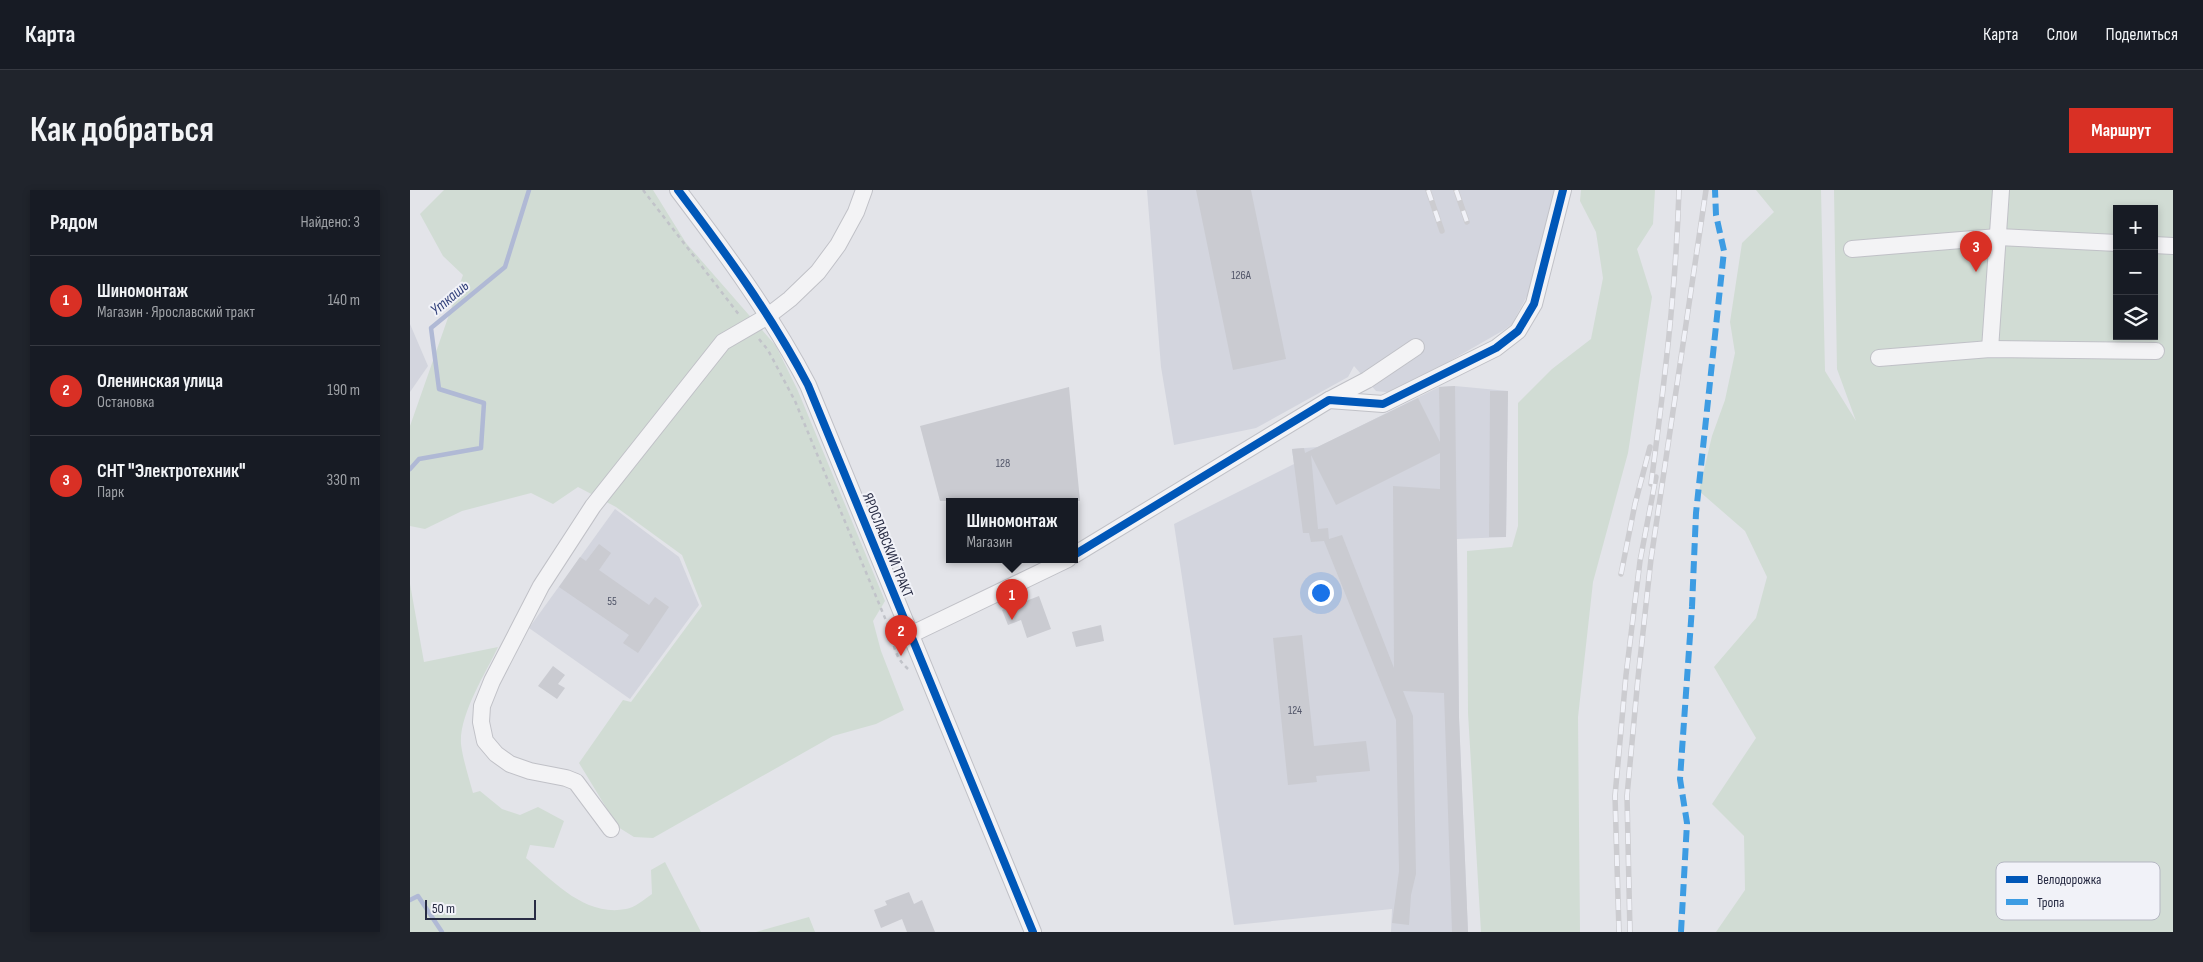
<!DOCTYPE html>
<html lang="ru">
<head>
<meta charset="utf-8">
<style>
  :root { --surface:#171b24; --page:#20242c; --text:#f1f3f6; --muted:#9ea1a6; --line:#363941; --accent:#d93025 }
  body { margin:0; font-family:"Sofia Sans Condensed",sans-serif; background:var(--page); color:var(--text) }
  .controls { position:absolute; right:15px; top:15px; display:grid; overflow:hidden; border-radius:0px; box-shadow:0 2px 8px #0003 }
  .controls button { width:45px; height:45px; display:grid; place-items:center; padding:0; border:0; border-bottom:1px solid var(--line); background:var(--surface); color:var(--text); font:25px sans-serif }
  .scale { position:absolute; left:15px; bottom:12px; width:111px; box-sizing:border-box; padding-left:5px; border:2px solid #282c44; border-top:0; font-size:14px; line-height:18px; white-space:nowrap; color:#282c44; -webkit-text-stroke:4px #f1f2f8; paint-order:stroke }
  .you { position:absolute; left:910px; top:402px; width:18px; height:18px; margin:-12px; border:4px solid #fff; border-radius:50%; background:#1a73e8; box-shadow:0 0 0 8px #1a73e833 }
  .badge { display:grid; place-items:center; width:32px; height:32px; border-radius:50%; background:var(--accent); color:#fff; font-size:16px; font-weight:700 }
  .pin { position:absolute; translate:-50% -41px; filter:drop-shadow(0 1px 2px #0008) }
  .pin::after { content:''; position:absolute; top:26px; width:18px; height:15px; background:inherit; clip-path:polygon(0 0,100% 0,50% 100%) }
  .popup { position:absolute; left:536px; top:308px; width:132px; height:65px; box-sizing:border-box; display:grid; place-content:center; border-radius:0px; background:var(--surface); filter:drop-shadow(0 1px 4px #0005); font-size:16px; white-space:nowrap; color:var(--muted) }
  .popup b { font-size:19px; color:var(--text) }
  .popup::after { content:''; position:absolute; left:50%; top:100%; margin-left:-10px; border:10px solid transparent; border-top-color:var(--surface) }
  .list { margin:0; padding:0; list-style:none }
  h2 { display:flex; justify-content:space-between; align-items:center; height:65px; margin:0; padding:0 20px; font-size:21px }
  h2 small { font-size:16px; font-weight:400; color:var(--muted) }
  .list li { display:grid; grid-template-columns:32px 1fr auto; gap:15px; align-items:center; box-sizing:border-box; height:90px; padding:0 20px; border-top:1px solid var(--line) }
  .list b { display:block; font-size:19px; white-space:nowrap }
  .list p { margin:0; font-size:16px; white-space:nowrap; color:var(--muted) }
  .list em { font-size:16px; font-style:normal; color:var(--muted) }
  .icon { flex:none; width:28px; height:28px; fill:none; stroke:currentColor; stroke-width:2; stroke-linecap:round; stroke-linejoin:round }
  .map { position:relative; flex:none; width:1763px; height:742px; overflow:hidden; border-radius:0px }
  header { display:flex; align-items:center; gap:30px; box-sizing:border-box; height:70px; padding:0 25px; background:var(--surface); border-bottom:1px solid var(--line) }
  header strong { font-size:24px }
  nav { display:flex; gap:28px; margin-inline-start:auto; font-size:18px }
  .intro { display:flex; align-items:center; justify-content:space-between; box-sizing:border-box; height:120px; padding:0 30px }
  h1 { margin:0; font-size:35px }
  .button { padding:12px 22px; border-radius:0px; background:var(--accent); color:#fff; font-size:18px; font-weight:700 }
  main { display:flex; gap:30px; padding:0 30px }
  aside { flex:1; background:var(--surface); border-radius:0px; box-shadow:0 2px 8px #0003 }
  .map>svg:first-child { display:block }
</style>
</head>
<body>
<header>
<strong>Карта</strong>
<nav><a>Карта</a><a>Слои</a><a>Поделиться</a></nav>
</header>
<div class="intro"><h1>Как добраться</h1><a class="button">Маршрут</a></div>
<main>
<aside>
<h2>Рядом<small>Найдено: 3</small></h2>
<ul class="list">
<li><span class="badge">1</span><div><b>Шиномонтаж</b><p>Магазин · Ярославский тракт</p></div><em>140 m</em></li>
<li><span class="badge">2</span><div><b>Оленинская улица</b><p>Остановка</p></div><em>190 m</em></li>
<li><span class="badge">3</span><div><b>СНТ &quot;Электротехник&quot;</b><p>Парк</p></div><em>330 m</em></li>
</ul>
</aside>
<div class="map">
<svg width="1763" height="742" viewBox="0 0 1763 742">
  <rect width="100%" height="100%" fill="#e3e4e9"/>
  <g fill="#d3d5de">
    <polygon points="737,0 1147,0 1123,95 1102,134 1094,140 984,203 966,201 944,176 938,187 846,238 764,255 751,177"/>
    <polygon points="0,134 18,176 0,202"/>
    <polygon points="1045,196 1098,201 1096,347 1047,349 1049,528 1058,742 981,742 982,719 824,735 764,334 884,274 882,259 908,257 1029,197"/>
    <polygon points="205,319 269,367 289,415 220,509 119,438"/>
  </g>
  <g fill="#d1dcd4" fill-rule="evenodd">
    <polygon points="34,0 243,0 276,53 366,156 388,201 475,411 463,431 471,461 494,520 466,534 423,546 243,648 224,647 208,637 169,573 213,510 221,512 292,416 272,365 206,317 168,297 143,314 121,303 52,321 15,339 0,336 0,236 53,85 33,66 10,24"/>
    <polygon points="1171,0 1245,0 1243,34 1227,59 1242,107 1218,263 1183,392 1168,527 1170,742 1071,742 1058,523 1057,361 1102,357 1108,336 1108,213 1142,179 1181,149 1193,88 1186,42 1170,11"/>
    <path d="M1346,0H1411L1415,181L1446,231L1427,179L1424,0H1763V742H1306L1335,700L1334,646L1302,614L1346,548L1304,477L1346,428L1357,387L1335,341L1289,301L1302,246L1315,210L1325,163L1320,132L1332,53L1364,22ZM1707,19H1744V146H1707Z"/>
    <path d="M0,394L14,472L88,457C76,483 49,524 51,554C53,570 59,588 63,603L70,601L92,619L110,625L128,617L154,631L144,658L120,655L116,668C143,691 175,727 216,719C224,718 235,709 242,704L241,680L255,672L291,742H0Z"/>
    <polygon points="399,727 405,742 346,742"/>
  </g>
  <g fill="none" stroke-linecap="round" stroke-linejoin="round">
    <g stroke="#b0b9d5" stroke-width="4.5">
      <polyline points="0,279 9,269 71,258 74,213 29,199 21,138 95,77 119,0"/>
      <polyline points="0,710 8,706 32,742"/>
    </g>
  </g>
  <g fill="#cacbd1" fill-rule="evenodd">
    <polygon points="786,0 841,0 876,169 823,180"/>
    <path d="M1045,196L1049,528L1058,742H1042L1034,503L993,501L1003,526L1006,684L1001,705L999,735L982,733L989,681L986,530L914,351L901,352L899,343H893L882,259L894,258L895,263L1008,208L1030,252L1029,197ZM1030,263V299L983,296L984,478L932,345L919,349L918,338L908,339L901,265L926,315Z"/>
    <polygon points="659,197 670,311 530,311 510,236"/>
    <polygon points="1080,201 1098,201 1096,347 1079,347"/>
    <polygon points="189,354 201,363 189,380 239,415 245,407 259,417 228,463 213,453 219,445 149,397 170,367 176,371"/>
    <polygon points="629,406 641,439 617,448 611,430 598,435 592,420"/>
    <polygon points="691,435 694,451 666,457 662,442"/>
    <polygon points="892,445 904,556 956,551 960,581 906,586 907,592 878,595 863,448"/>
    <polygon points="143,476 155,485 148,494 155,498 147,509 128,496"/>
    <polygon points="499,702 504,714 512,710 525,742 497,742 492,729 471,738 464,720 477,715 475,711"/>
  </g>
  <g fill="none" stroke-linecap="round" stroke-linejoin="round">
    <defs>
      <g id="minor">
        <path d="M268,0C315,62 362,126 398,195L623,742"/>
        <polyline points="1744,55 1763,56"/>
        <polyline points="1442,59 1588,47 1707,53"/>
        <polyline points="1580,159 1591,0"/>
        <polyline points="1469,168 1580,159 1746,161"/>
        <polyline points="919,210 957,190 1006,157"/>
        <polyline points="664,365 919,210 973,214 1086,158 1108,141 1124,114 1153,0"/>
        <polyline points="500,445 658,369"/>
        <polyline points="201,639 166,592 156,588 120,581 100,574 86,564 75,551 71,532 72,516 82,491 131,396 183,316 313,152 358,126 380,109 408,82 428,55 446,22 454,0"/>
      </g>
    </defs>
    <use href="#minor" stroke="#c0c1c7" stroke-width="18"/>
    <g stroke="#c1c3c9" stroke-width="2.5" stroke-dasharray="4 4" stroke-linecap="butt">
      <polyline points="233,0 330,126"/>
      <path d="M349,149L358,160L385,211L482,445C484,460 487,469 498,479"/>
    </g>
    <use href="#minor" stroke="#f3f3f5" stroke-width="16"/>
    <defs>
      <g id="rail">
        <polyline points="1018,0 1032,41"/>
        <polyline points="1046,0 1057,32"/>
        <path d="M1241,294C1254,196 1266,99 1269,0"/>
        <polyline points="1211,384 1225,314 1240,257"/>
        <polyline points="1209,742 1205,606 1216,485 1230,371 1246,287"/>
        <polyline points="1220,742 1217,606 1228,488 1241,369 1296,0"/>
      </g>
    </defs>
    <use href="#rail" stroke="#ccccd0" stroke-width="5.5"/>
    <use href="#rail" stroke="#f1f2f8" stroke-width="4" stroke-dasharray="11" stroke-linecap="butt"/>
    <polyline stroke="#3d9ce3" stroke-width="6" stroke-dasharray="12 6" stroke-linecap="butt" points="1271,742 1277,633 1270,589 1282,417 1286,323 1314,61 1306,25 1305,0"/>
    <defs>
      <g id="cycleway">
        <path d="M268,0C315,62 362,126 398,195L623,742"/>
        <polyline points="664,365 919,210 973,214 1086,158 1108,141 1124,114 1153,0"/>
      </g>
    </defs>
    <use href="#cycleway" stroke="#f1f2f8" stroke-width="11"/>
    <use href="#cycleway" stroke="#0057b8" stroke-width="8"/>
  </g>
  <g text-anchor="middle" stroke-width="4" stroke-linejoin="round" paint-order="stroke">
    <g font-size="12" fill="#525669">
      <text x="831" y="89">126А</text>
      <text x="593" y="277">128</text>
      <text x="202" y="415">55</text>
      <text x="885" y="524">124</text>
    </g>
    <g font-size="15" fill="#282c44" stroke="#f1f2f8">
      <text transform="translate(478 355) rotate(68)" y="5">ЯРОСЛАВСКИЙ ТРАКТ</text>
    </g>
    <g font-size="16" font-style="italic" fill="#303f7a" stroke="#f1f2f8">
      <text transform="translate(39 107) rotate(-40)" y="6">Уткашь</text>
    </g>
  </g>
  <rect x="1586" y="672" width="164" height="58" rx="8" fill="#f1f2f8" stroke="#b5b7c2" stroke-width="1"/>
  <rect x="1596" y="686" width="22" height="7" fill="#0057b8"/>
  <rect x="1596" y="709" width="22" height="6" fill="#3d9ce3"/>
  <g font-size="14" fill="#282c44">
    <text x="1627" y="694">Велодорожка</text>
    <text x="1627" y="717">Тропа</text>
  </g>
</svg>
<div class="controls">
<button>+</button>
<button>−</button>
<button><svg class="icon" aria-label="layers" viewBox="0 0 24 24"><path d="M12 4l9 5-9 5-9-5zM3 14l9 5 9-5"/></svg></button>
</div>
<div class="scale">50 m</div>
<div class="you"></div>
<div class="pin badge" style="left:602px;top:430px">1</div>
<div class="popup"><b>Шиномонтаж</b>Магазин</div>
<div class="pin badge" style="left:491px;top:466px">2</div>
<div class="pin badge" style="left:1566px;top:82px">3</div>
</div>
</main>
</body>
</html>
